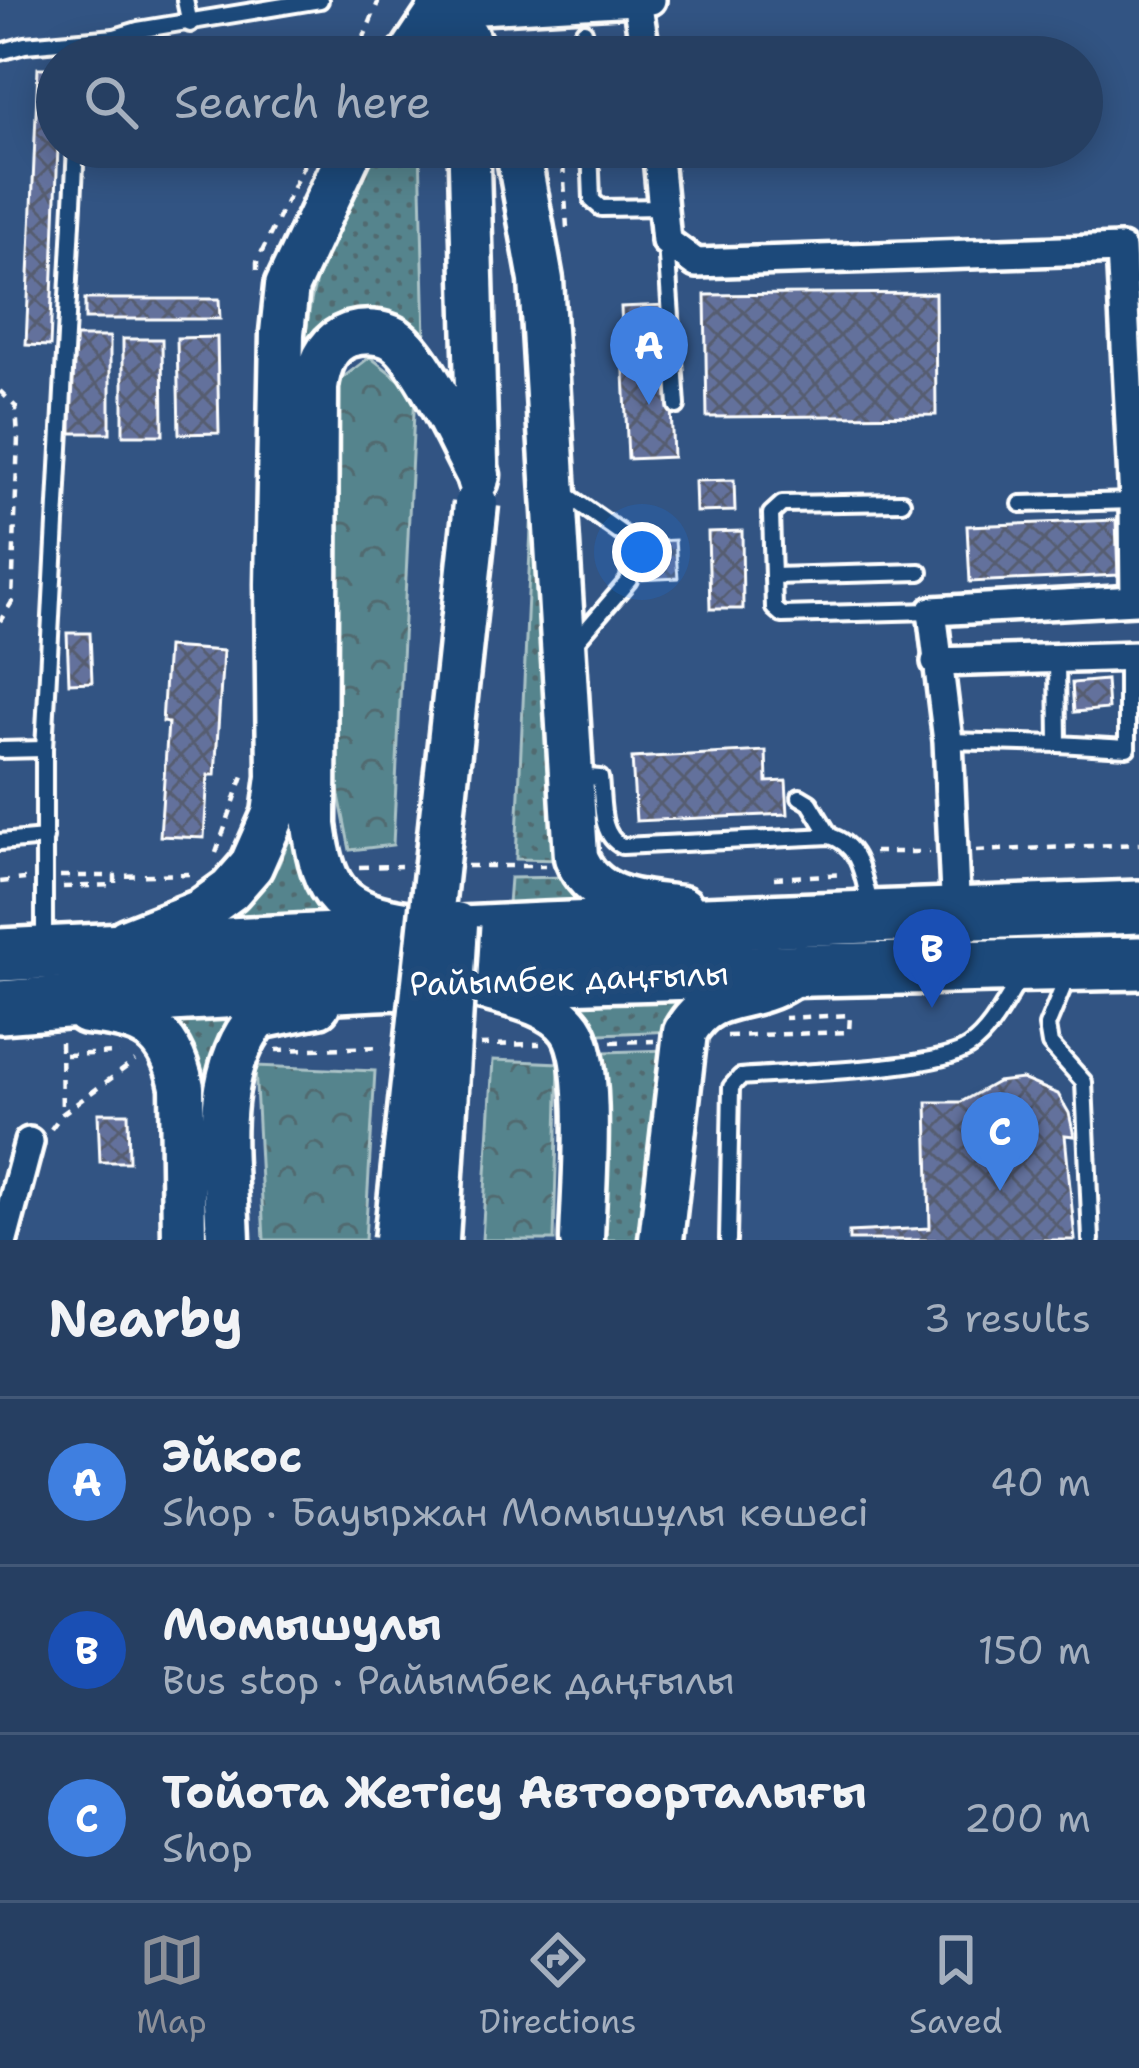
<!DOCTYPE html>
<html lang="en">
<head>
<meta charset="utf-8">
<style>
  :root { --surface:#263f62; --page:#2e4668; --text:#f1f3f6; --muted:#a4afbe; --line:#425877; --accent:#8c9099 }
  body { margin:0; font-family:"Shantell Sans",sans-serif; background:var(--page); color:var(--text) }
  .you { position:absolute; left:642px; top:552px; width:42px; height:42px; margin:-30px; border:9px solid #fff; border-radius:50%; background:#1a73e8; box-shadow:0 0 0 18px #1a73e833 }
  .badge { display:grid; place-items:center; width:78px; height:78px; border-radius:50%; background:var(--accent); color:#fff; font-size:39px; font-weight:700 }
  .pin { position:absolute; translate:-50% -99px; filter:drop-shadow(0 3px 6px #0008) }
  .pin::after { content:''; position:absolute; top:63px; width:42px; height:36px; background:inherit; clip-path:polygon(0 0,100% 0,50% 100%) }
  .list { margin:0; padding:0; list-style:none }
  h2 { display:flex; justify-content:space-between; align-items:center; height:156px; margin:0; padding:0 48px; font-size:51px }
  h2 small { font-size:39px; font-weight:400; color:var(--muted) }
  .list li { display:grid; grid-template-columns:78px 1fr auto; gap:36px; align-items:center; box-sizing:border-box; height:168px; padding:0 48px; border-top:3px solid var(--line) }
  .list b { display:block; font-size:45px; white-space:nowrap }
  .list p { margin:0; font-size:39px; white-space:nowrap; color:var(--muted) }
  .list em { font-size:39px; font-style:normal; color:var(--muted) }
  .icon { flex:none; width:66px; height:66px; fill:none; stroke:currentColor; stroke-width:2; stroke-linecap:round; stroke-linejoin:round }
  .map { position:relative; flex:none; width:1139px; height:1240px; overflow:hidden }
  .search { position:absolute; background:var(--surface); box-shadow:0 6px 30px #0003; left:36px; right:36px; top:36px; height:132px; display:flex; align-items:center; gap:30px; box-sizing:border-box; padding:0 42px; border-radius:66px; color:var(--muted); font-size:45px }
  .sheet { height:660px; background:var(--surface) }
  nav { display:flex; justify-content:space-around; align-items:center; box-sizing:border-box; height:168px; border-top:3px solid var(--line); background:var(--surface); font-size:33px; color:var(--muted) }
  nav a { display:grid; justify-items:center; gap:6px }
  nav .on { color:var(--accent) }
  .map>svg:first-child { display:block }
</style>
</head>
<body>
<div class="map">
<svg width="1139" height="1240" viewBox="0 0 1139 1240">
  <defs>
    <pattern id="grass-dots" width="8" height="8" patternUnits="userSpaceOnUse" patternTransform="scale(3)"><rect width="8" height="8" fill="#55848d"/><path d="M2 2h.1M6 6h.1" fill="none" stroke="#516b70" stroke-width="1.8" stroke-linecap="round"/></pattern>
    <pattern id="forest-crowns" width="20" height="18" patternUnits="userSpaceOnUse" patternTransform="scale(3)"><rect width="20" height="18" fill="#55848d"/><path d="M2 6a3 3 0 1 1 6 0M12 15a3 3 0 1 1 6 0" fill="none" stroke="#516b70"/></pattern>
    <pattern id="building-cross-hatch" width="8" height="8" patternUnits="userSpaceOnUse" patternTransform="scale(3)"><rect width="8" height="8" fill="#63719c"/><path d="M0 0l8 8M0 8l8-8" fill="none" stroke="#565d70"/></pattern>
  </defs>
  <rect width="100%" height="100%" fill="#325483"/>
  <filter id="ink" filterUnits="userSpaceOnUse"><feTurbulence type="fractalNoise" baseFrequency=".00833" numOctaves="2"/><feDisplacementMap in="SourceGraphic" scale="24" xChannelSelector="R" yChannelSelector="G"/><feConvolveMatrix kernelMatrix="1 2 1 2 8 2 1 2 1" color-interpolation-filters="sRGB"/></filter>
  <g filter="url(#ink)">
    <g fill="url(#grass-dots)" stroke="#aac2c6" stroke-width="3">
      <path d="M381,147H420L425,338C388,292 338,311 305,349C309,272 339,210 381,147Z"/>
      <polygon points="538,374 564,860 516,859"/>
      <polygon points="304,806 335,918 223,918 278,866"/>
      <polygon points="570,877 592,906 508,904 510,878"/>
      <polygon points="702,998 676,1031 600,1034 572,1001"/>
      <polygon points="236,1015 221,1240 201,1240 164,1018"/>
      <polygon points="668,1050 649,1240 602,1240 604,1052"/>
    </g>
    <g fill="url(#forest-crowns)" stroke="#aac2c6" stroke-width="3">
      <polygon points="370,357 415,392 393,845 350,850 334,770 337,382"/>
      <polygon points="493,1060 559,1063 554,1240 482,1240"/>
      <polygon points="255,1066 375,1071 365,1240 264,1240"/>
    </g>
    <g fill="url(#building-cross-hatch)" stroke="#fff" stroke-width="3">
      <polygon points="38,68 57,68 58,147 50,346 26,345"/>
      <polygon points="935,293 936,415 707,417 705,295"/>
      <polygon points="85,299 219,299 220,319 85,319"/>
      <polygon points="667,305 673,457 628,459 621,307"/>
      <polygon points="70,337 110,337 110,433 71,433"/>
      <polygon points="217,337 219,433 179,434 177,338"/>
      <polygon points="123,339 162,339 163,435 123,435"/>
      <polygon points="734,480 735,511 696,512 695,481"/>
      <polygon points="1116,520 1118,575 970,582 967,526"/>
      <polygon points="742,531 743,609 710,609 708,532"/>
      <polygon points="675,540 678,578 640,580 637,542"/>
      <polygon points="67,633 90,633 92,682 69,683"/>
      <polygon points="167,647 223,651 215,775 208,775 204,838 160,836 168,723 162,722"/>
      <polygon points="1106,680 1108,709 1074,712 1072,683"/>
      <polygon points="766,751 767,782 786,781 788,814 636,821 632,758"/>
      <polygon points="1022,1079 1058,1094 1069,1113 1074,1136 1065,1135 1075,1240 849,1240 849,1232 930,1228 927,1102 961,1102 997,1082"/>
      <polygon points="98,1113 128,1113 129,1162 100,1162"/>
    </g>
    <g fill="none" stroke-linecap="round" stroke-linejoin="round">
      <defs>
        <g id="lane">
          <polyline points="185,0 190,24"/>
          <polyline points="584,31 585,57"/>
          <polyline points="0,52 25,45 115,37"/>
          <polyline points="103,57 115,37 138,30 320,0"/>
          <polyline points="590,147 592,200 601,208 662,207"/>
          <polyline points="666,243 677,406"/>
          <polyline points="560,490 632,541 629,580 574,644"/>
          <polyline points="902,502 782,504 771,514 774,608 782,615 932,611"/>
          <polyline points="1021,504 1134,501"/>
          <polyline points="773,576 920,572"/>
          <polyline points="1057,658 1058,744 1127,748 1127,656"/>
          <polyline points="948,741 1058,744"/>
          <polyline points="0,750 44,749"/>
          <path d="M576,776L600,778C603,801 599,835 622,846L830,836C862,845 863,880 871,908"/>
          <polyline points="800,797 810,803 830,836"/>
          <polyline points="0,842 45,838"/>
          <polyline points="44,942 44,749 76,147"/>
          <polyline points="1068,975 1047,1026 1050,1044 1084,1082 1091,1240"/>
          <path d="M728,1240L731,1087L740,1077C788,1072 935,1071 969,1047C991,1032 1005,1002 1019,980"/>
        </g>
        <g id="street">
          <polyline points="637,1 646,57"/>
          <polyline points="465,11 651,0"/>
          <polyline points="657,147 666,241 696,263 1121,249 1134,501 1135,600 932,611 948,741 956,917"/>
          <polyline points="936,662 1139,656"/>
          <polyline points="3,1240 29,1142"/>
        </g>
        <polyline id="secondary" points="469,147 478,481"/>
        <g id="primary">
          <polyline points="466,36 476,57"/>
          <polyline points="409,57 447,0"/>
          <path d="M517,147L541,280L576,857C593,902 640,903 682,908"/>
          <path d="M411,924C341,914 323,895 314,825L316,387C319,365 326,343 349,335C364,331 382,331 395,339C423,358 460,442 478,475"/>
          <polyline points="127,940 201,911 230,890 251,866 274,814 279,777 277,584 282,333 287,286 352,147"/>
          <path d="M480,987C509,995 553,1003 571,1029C595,1063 583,1195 582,1240"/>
          <path d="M86,1012C143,1016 170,1029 182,1087L184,1240"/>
          <path d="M228,1240C226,1168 208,1074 259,1017L318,1005"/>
          <path d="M661,1240L685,1032C710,987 748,1004 786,979"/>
        </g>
        <g id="highway">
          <polyline points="0,955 544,929 1139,907"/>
          <path d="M0,1007C379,977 759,971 1139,963"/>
        </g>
      </defs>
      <use href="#lane" stroke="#fff" stroke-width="22"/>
      <use href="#street" stroke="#fff" stroke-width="36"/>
      <use href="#secondary" stroke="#fff" stroke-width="48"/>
      <use href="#primary" stroke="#fff" stroke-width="51"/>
      <use href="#highway" stroke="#fff" stroke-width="60"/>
      <g stroke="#fff" stroke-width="4.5" stroke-dasharray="9 9" stroke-linecap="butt">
        <polyline points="555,33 557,57"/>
        <polyline points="356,57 379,0"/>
        <polyline points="562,147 567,228"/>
        <polyline points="257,270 257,262 311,150"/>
        <polyline points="0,391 16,407 18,437 12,602 0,621"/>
        <polyline points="976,851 1139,844"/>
        <polyline points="874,852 929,852"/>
        <polyline points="216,853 244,773"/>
        <polyline points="467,866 545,866"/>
        <polyline points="359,867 401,866"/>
        <polyline points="60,876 115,876"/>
        <polyline points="774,878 845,874"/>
        <polyline points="0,882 25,879"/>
        <polyline points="63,887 115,885 115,876 192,874"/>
        <polyline points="727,1036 849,1032 850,1015 784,1018"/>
        <polyline points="61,1042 62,1114"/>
        <polyline points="611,1042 654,1041"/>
        <polyline points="480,1045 540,1044"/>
        <polyline points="276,1050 384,1047"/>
        <polyline points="65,1055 119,1053"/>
        <polyline points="51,1129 62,1114 135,1061"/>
      </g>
      <use href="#lane" stroke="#1f4a7a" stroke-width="14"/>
      <use href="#street" stroke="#1f4a7a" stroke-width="27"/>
      <use href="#secondary" stroke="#1f4a7a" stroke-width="39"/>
      <use href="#primary" stroke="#1f4a7a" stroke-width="42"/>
      <use href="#highway" stroke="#1f4a7a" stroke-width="51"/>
      <defs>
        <g id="primary-bridge">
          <polyline points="396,1240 476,504"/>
          <polyline points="437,1240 456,924"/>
        </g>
      </defs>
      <use href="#primary-bridge" stroke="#fff" stroke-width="51" stroke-linecap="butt"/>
      <use href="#primary-bridge" stroke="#1f4a7a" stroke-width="42"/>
    </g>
  </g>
  <g text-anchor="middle" stroke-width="12" stroke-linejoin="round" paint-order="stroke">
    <g font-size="33" fill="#fff" stroke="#1f4a7a">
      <text transform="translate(569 978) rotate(-2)" y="12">Райымбек даңғылы</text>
    </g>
  </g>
</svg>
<div class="you"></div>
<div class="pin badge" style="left:649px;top:405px;background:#3f7fe0">A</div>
<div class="pin badge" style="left:932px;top:1008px;background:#1a4fb4">B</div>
<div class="pin badge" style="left:1000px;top:1191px;background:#3f7fe0">C</div>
<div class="search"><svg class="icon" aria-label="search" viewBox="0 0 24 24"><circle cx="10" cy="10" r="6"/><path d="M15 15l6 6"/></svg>Search here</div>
</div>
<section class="sheet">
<h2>Nearby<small>3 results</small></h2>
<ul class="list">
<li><span class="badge" style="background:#3f7fe0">A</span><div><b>Эйкос</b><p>Shop · Бауыржан Момышұлы көшесі</p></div><em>40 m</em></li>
<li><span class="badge" style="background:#1a4fb4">B</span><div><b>Момышулы</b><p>Bus stop · Райымбек даңғылы</p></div><em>150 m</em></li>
<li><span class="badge" style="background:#3f7fe0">C</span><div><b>Тойота Жетiсу Автоорталығы</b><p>Shop</p></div><em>200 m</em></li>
</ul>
</section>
<nav>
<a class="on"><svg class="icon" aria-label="map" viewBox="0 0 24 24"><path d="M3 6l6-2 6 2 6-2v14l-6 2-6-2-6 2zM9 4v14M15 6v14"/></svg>Map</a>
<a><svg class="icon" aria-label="directions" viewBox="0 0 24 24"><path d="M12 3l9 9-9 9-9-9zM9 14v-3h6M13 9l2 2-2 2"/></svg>Directions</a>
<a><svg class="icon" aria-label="saved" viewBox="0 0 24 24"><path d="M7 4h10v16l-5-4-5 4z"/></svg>Saved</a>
</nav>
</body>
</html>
